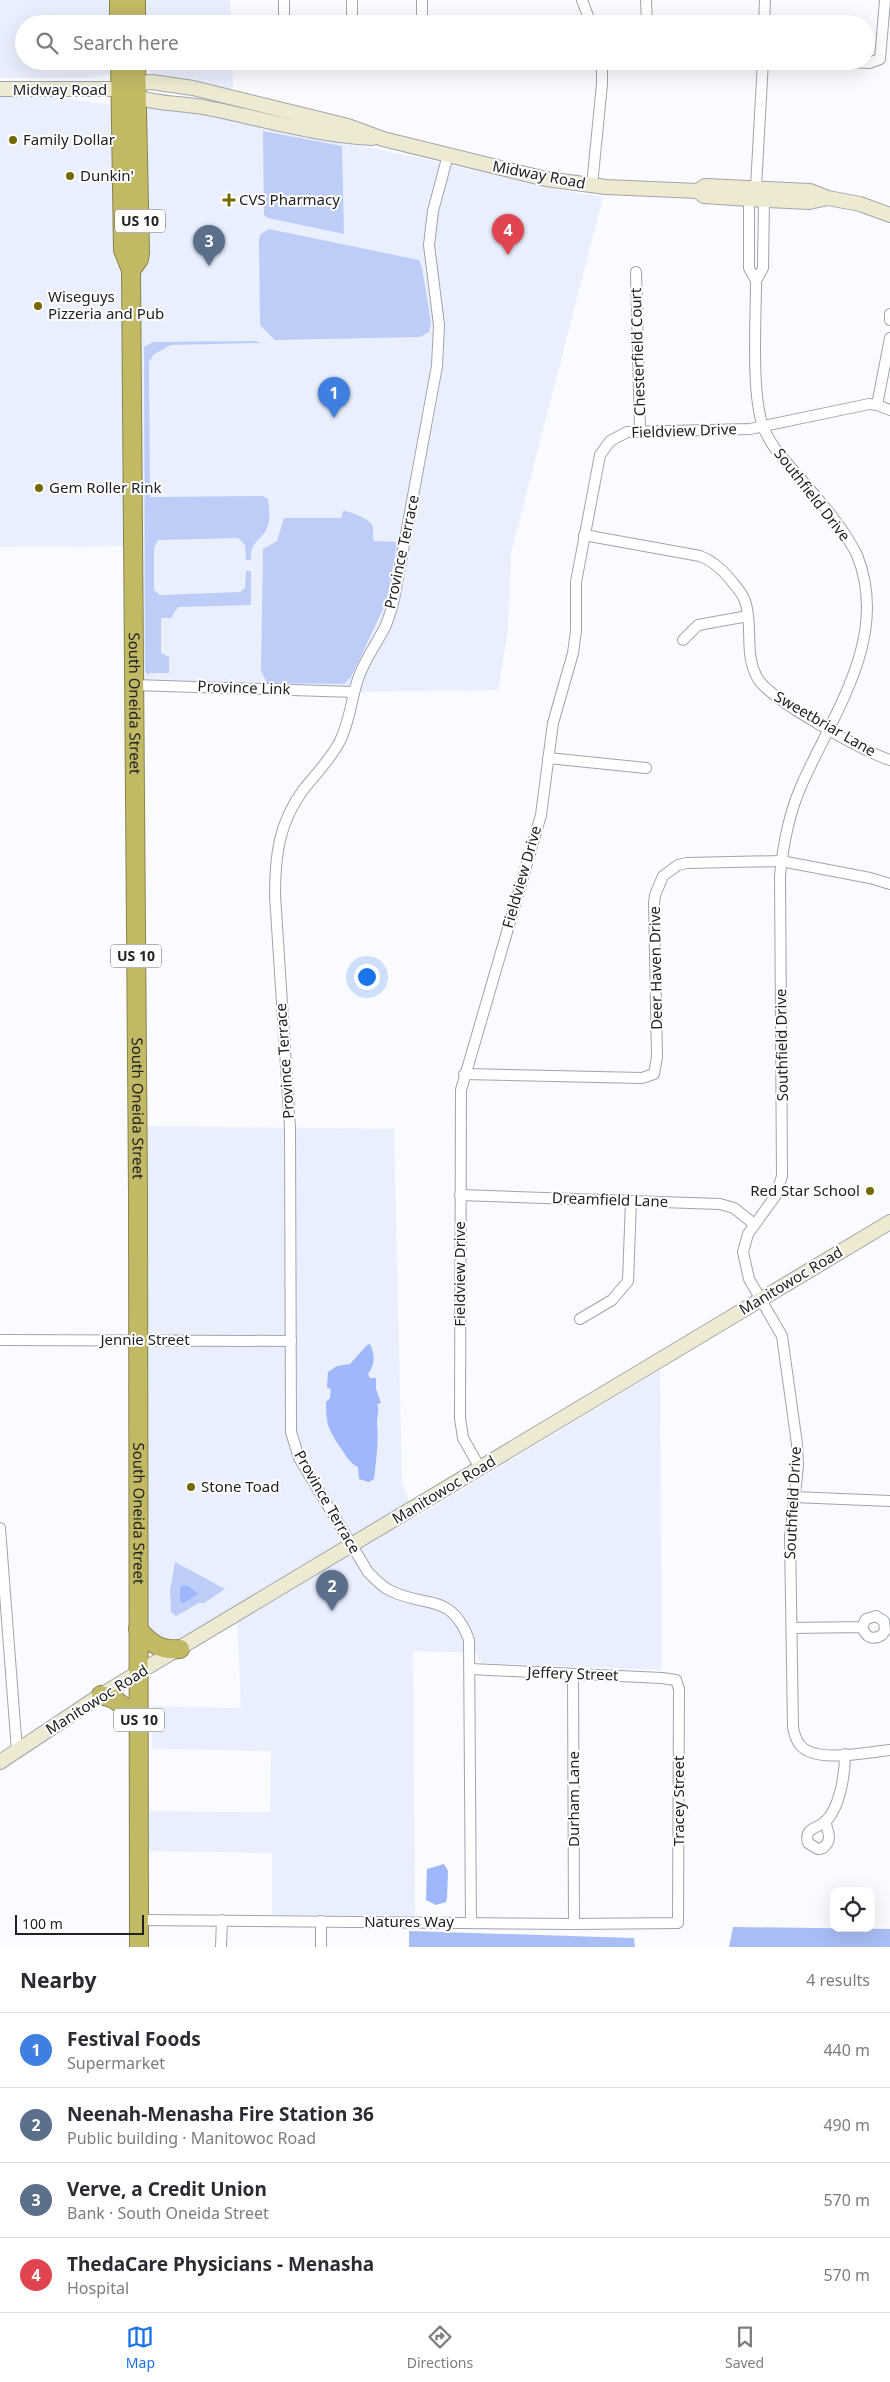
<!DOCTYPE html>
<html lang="en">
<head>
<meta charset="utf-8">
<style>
  :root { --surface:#fff; --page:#f7f7f7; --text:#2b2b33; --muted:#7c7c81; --line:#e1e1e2; --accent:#1a73e8 }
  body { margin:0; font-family:"Noto Sans",sans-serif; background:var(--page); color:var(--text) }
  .controls { position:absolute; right:15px; bottom:15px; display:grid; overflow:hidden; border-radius:10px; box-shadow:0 5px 20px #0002 }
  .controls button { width:45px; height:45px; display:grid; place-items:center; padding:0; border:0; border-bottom:1px solid var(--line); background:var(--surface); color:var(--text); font:25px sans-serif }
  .scale { position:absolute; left:15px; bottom:12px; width:129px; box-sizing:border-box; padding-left:5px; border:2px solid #202225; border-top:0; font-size:14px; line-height:18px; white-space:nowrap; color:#202225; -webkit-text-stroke:4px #fff; paint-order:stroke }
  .you { position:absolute; left:366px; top:976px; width:18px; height:18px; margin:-12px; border:4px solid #fff; border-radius:50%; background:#1a73e8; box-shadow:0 0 0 8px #1a73e833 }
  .badge { display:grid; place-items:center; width:32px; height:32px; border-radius:50%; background:var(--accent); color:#fff; font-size:16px; font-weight:700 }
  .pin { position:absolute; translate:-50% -41px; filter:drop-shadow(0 1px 2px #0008) }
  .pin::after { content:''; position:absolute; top:26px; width:18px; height:15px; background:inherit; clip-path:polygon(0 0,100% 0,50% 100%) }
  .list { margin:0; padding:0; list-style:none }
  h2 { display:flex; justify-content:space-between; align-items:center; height:65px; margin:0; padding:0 20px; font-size:21px }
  h2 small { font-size:16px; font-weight:400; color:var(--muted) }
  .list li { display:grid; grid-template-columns:32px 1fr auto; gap:15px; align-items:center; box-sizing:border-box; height:75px; padding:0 20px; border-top:1px solid var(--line) }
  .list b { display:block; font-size:19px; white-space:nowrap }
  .list p { margin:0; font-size:16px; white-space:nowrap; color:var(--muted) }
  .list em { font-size:16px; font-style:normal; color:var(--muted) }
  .icon { flex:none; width:28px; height:28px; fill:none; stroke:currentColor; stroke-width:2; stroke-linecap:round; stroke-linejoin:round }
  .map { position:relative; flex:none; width:890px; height:1947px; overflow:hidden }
  .search { position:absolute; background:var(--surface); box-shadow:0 5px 20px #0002; left:15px; right:15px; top:15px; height:55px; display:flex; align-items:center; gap:12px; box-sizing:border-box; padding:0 18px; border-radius:28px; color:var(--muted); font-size:19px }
  .sheet { height:365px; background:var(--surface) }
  nav { display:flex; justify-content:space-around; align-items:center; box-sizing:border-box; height:70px; border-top:1px solid var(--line); background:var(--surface); font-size:14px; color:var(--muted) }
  nav a { display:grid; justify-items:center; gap:2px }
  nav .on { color:var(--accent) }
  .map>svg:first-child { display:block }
</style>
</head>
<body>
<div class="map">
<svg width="890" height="1947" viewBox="0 0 890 1947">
  <rect width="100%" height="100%" fill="#fafbff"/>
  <g fill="#eaeffd">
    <polygon points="0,0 113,0 116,24 24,24 24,61 117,61 113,74 91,78 0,78"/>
    <polygon points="141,0 230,0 231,24 142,24"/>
    <polygon points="145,61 232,61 233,89 157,77 150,71"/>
    <polygon points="0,87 95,103 179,109 430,160 544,187 603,197 511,553 508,631 498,690 354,692 134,685 133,546 0,547"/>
    <polygon points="138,1126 394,1129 402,1482 415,1518 660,1370 662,1670 482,1663 478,1659 477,1653 413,1651 415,1916 272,1915 272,1853 139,1851 139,1811 270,1812 271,1751 152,1749 151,1706 241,1708 237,1616 180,1649 147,1639"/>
  </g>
  <g fill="#bdcdf8">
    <polygon points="263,131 342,146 344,234 268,218 264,215"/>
    <polygon points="269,229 419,260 422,268 431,323 429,332 420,337 275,340 260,325 259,239 261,234"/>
    <path d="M255,341L261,343L171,345L154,354L149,362L150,497L263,496L268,499C269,508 271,520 267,528C260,543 250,540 251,560H246L245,545L238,538L158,540L154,548V590L160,595L240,592L245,588L246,571H251V605L178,607L171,618H162L161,620V653L169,657V673H150L148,675L145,671L144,347L153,342Z"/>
    <path d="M343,511C349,511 370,519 372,525C374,530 372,536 374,541L396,542L397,543L387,601L351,677L344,684L267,683L261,671L263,549L277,541L284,518H341Z"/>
    <polygon points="175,1562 225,1589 204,1603 199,1603 176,1616 171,1612 170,1591"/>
  </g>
  <g fill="#a9bdf5">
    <polygon points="733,1927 890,1929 890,1947 729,1947"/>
    <polygon points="409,1931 634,1938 635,1947 409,1947"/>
  </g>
  <g fill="#9fb7fd">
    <path d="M370,1344C375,1355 375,1365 368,1374L370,1378H376V1389L381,1403L377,1404C380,1411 377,1415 377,1423C379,1442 376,1460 374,1479L369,1482L359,1479L358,1467C351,1464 346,1456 342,1450C329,1430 326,1427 326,1402L330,1398L331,1390L327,1387L328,1372L337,1366L350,1364L367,1345Z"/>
    <polygon points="183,1585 188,1586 198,1594 184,1603 180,1602 180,1588"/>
    <polygon points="444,1864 448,1871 447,1898 446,1902 436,1905 426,1900 427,1869"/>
  </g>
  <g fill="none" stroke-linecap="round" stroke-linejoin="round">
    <defs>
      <g id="street">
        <polyline points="284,0 284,24"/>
        <polyline points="352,0 352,24"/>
        <polyline points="422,0 422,24"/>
        <polyline points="582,0 591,24"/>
        <polyline points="646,0 647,24"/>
        <polyline points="764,24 765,0"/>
        <path d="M763,61L756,187L749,199V268L756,281C756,320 751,391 763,427C766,434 770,441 774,447C801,482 837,515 857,555C890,637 834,712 802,784C789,813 783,844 780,876L782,1176L776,1195L748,1234L743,1252L749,1279L782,1336L797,1444L798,1466L790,1537L793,1727C794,1733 796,1740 800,1745C816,1764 867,1752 890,1750"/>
        <polyline points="828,61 869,63 880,59 885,0"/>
        <path d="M448,155L433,211L429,245L439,325L437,366L394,599C392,608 389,617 386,625C378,642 366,657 359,676C351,698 351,718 340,741C330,760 316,774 303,790C279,823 275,855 275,895L290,1128L291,1432L299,1458L368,1572C375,1579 381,1586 389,1590C425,1609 451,1591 469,1640L471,1923"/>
        <polyline points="592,185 602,84 602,61"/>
        <polyline points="636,272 640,431"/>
        <polyline points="756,281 763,268 764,200 760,195"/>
        <polyline points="890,314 890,320"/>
        <polyline points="877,405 890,338"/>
        <path d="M584,535L700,556C713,561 721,568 730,579C735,586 742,592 745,601C754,627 743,653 758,679C772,701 863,751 890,760"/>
        <polyline points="683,640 698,625 748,616"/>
        <polyline points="134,685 354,692"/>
        <polyline points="548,758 646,768"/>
        <polyline points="464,1074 642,1078 654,1074 657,1057 654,904 655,895 663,876 678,865 687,863 781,861 870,878 890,884"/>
        <polyline points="460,1195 720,1204 734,1208 754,1224"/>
        <polyline points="580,1319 612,1300 628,1281 631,1201"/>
        <polyline points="0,1340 291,1341"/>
        <polyline points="480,1468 463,1438 460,1418 461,1090 541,815 553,723 573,653 576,631 576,582 600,455 610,441 627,432 750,429 869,404 877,405 890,410"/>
        <polyline points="793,1497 890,1501"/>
        <polyline points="0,1528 17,1751"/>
        <path d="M792,1628L862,1627C866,1637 872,1641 882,1635L885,1631L884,1621L876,1616L866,1619L862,1627"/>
        <polyline points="573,1674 574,1924"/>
        <path d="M825,1821C828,1832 833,1840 823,1848L818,1849L808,1843C804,1828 816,1829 825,1822C840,1808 845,1774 845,1754"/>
        <polyline points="138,1920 574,1924 678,1923 679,1689 676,1680 662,1678 470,1669"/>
        <polyline points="221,1947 222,1920"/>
        <polyline points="321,1947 321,1921"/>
      </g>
      <g id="secondary">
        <polyline points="0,89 120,89 137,83 152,82 193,88 348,126 383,139 546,179 606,187 698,191 705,186 810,191 828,198 860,204 890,215"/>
        <path d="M128,93C149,104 179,103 203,107C259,118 315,135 372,138"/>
        <polyline points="698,191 704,196 749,199 809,202 828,198"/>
        <polyline points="0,1762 101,1695 890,1222"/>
      </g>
      <g id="highway">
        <polyline points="119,0 119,24"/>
        <polyline points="136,0 136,24"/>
        <path id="s1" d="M120,61L123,250L131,270L138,1193L139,1947"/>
        <polyline points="131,270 139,259 140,253 136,61"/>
        <path d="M138,1629C150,1643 160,1651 180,1649"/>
        <polyline points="101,1695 114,1699 139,1718"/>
      </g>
    </defs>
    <use href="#street" stroke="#a1a4ad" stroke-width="12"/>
    <use href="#secondary" stroke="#a1a4ad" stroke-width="16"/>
    <use href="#highway" stroke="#89844f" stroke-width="20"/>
    <use href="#street" stroke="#fff" stroke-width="10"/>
    <use href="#secondary" stroke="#edead1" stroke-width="14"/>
    <use href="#highway" stroke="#c2b965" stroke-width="18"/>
  </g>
  <g fill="#736900" stroke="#fff" stroke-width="2">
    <circle cx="13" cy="140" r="5"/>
    <circle cx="70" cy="176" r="5"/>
    <path d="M226.5 192.5h5v5h5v5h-5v5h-5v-5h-5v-5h5z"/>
    <circle cx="38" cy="306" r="5"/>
    <circle cx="39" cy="488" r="5"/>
    <circle cx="870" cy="1191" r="5"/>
    <circle cx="191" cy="1487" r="5"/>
  </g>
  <g text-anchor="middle" stroke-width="4" stroke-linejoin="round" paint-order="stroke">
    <g fill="#fff" stroke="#636466" stroke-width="1">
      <rect x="115" y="209.5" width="50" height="23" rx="4"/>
      <rect x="111" y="944.5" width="50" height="23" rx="4"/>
      <rect x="114" y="1708.5" width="50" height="23" rx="4"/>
    </g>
    <g font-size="14" font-weight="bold" fill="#202225">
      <text x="140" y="226">US 10</text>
      <text x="136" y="961">US 10</text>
      <text x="139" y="1725">US 10</text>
    </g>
    <g font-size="15" fill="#202225" stroke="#fff">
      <text x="60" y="95">Midway Road</text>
      <text transform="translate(539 175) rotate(11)" y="5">Midway Road</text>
      <text transform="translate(638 352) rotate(-92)" y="5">Chesterfield Court</text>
      <text transform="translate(684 431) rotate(-2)" y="5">Fieldview Drive</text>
      <text transform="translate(812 495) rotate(52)" y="5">Southfield Drive</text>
      <text transform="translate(402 552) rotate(-78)" y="5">Province Terrace</text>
      <text transform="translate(244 688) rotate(2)" y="5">Province Link</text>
      <text dy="5" stroke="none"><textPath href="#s1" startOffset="644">South Oneida Street</textPath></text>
      <text transform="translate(825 724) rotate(30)" y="5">Sweetbriar Lane</text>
      <text transform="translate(522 877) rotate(-74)" y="5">Fieldview Drive</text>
      <text transform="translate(656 968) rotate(-91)" y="5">Deer Haven Drive</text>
      <text transform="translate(782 1045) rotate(-91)" y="5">Southfield Drive</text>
      <text transform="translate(285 1061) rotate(-94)" y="5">Province Terrace</text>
      <text dy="5" stroke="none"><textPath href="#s1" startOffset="1049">South Oneida Street</textPath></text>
      <text transform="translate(610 1200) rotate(2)" y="5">Dreamfield Lane</text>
      <text transform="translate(460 1274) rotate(-90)" y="5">Fieldview Drive</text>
      <text transform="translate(791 1281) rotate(-31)" y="5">Manitowoc Road</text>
      <text x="145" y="1345">Jennie Street</text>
      <text transform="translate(444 1490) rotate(-31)" y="5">Manitowoc Road</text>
      <text transform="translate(327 1502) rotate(60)" y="5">Province Terrace</text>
      <text transform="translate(793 1503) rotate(-87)" y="5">Southfield Drive</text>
      <text dy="5" stroke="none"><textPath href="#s1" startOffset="1454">South Oneida Street</textPath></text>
      <text transform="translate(573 1674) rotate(2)" y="5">Jeffery Street</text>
      <text transform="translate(97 1700) rotate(-32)" y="5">Manitowoc Road</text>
      <text transform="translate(574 1799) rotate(-90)" y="5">Durham Lane</text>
      <text transform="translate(679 1801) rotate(-90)" y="5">Tracey Street</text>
      <text x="409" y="1927">Natures Way</text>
    </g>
    <g font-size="15" fill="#202225" stroke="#fff" text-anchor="start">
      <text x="23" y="145">Family Dollar</text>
      <text x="80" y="181">Dunkin'</text>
      <text x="239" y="205">CVS Pharmacy</text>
      <text x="48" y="302">Wiseguys<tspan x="48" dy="17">Pizzeria and Pub</tspan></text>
      <text x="49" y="493">Gem Roller Rink</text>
      <text x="860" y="1196" text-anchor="end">Red Star School</text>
      <text x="201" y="1492">Stone Toad</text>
    </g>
  </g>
</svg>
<div class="controls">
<button><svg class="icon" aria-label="locate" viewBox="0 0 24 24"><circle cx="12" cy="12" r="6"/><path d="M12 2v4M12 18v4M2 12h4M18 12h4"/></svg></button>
</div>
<div class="scale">100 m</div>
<div class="you"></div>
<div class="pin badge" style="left:334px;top:418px;background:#3f7fe0">1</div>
<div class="pin badge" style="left:332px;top:1611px;background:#5c6f8a">2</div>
<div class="pin badge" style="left:209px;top:266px;background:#5c6f8a">3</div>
<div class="pin badge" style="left:508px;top:255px;background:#e0444e">4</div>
<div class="search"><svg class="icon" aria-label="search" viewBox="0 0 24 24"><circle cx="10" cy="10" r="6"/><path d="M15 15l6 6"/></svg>Search here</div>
</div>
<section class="sheet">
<h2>Nearby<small>4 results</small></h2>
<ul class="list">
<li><span class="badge" style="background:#3f7fe0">1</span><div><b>Festival Foods</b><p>Supermarket</p></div><em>440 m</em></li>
<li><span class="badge" style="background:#5c6f8a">2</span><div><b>Neenah-Menasha Fire Station 36</b><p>Public building · Manitowoc Road</p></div><em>490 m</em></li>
<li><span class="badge" style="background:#5c6f8a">3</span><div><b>Verve, a Credit Union</b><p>Bank · South Oneida Street</p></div><em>570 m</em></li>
<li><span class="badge" style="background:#e0444e">4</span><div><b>ThedaCare Physicians - Menasha</b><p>Hospital</p></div><em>570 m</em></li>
</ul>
</section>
<nav>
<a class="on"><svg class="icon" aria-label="map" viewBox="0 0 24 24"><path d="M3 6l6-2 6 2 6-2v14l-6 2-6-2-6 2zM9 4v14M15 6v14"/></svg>Map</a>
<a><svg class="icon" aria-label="directions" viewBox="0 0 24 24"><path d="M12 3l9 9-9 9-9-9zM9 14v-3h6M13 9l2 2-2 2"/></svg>Directions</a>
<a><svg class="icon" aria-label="saved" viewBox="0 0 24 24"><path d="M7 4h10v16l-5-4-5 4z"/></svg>Saved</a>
</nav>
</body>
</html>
